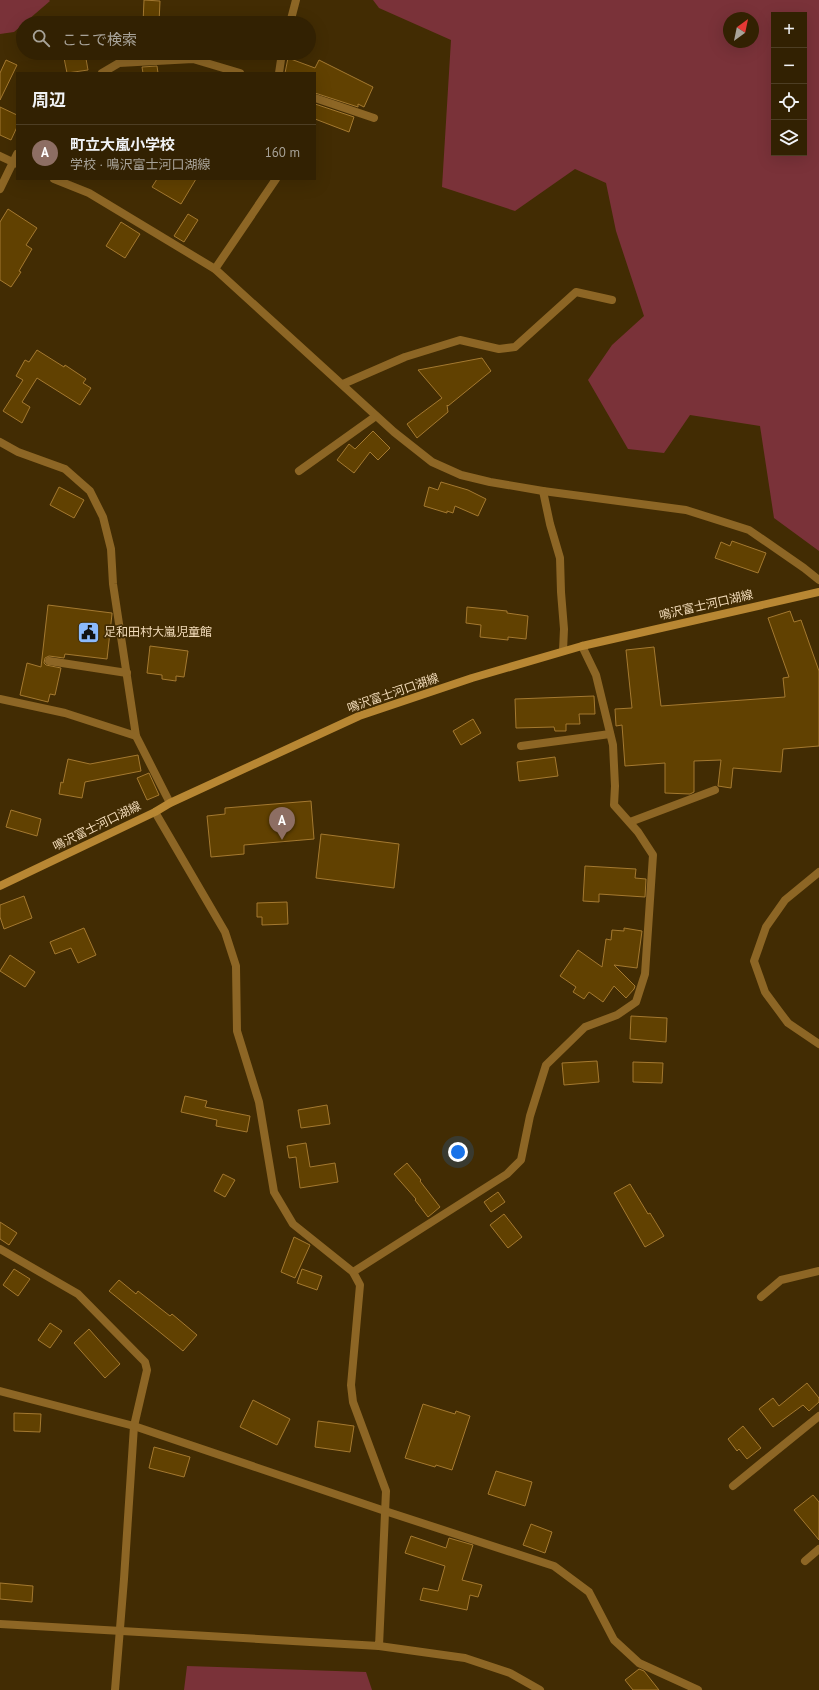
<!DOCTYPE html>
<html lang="ja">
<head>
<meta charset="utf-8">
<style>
  :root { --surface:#322102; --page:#3a290c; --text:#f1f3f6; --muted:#a8a399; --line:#4d3e24; --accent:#8bbafc }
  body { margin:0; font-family:"PT Sans","Noto Sans JP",sans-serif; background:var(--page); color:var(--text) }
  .controls { position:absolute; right:12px; top:12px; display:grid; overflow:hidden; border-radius:0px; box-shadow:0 4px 16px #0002 }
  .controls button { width:36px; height:36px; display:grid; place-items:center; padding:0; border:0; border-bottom:1px solid var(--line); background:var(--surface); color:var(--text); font:20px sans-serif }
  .compass { position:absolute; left:723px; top:12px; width:36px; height:36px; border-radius:50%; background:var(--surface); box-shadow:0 4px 16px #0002; rotate:33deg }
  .you { position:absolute; left:458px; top:1152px; width:14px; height:14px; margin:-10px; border:3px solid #fff; border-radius:50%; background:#1a73e8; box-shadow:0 0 0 6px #1a73e833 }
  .badge { display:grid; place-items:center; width:26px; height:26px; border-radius:50%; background:var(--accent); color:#fff; font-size:13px; font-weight:700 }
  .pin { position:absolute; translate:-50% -33px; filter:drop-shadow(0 1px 2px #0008) }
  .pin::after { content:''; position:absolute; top:21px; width:14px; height:12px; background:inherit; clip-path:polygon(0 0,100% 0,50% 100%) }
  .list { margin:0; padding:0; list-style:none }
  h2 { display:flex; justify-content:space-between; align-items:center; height:52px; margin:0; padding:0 16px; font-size:17px }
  h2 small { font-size:13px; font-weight:400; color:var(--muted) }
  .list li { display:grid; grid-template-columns:26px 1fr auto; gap:12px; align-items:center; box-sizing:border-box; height:56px; padding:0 16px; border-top:1px solid var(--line) }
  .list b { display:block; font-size:15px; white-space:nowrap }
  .list p { margin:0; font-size:13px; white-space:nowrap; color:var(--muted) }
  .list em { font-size:13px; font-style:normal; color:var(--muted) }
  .icon { flex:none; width:22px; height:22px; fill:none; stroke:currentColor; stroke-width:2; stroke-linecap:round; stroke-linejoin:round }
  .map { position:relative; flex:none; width:819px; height:1690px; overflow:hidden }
  .search { position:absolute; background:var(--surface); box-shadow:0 4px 16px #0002; left:16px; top:16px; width:300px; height:44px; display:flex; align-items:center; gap:10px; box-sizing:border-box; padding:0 14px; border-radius:22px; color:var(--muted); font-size:15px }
  .panel { position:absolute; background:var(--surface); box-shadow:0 4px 16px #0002; left:16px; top:72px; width:300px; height:108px; border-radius:0px }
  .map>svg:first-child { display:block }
</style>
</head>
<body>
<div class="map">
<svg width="819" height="1690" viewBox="0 0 819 1690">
  <rect width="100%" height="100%" fill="#422c03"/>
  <g fill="#7a3239" fill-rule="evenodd">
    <polygon points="0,0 49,0 50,1 14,32 0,34"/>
    <path d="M373,0H819V551L774,518L760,426L690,415L664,453L628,449L588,380L612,345L644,316L616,231L606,183L575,169L515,211L442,187L451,40L379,8ZM774,15H804V153H774ZM729,18H753V42H729Z"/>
    <polygon points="187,1666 366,1672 372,1690 184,1690"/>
  </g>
  <g fill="#614101" stroke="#a47930">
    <polygon points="144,0 160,1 159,23 143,23"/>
    <polygon points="63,53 85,53 88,70 67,73"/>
    <rect x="139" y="53" width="16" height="3"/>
    <polygon points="288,58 315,68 319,60 373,87 364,107 358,104 358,107 315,93 315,73 285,73"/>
    <polygon points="6,60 17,65 0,100 0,73"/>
    <polygon points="157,66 158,73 143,73 142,67"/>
    <polygon points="315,104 354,117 349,132 315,119"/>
    <polygon points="0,107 17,115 17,127 11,140 0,135"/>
    <polygon points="157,179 196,179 181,204 152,187"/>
    <polygon points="8,209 37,228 26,245 32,249 19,271 21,272 11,287 0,280 0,222"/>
    <polygon points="188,214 198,220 184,242 174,236"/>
    <polygon points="121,222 140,234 125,258 106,246"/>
    <polygon points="37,350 64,367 65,365 86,379 83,383 91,388 80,405 37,378 22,402 30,407 22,423 3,411 23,380 16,376 25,360 29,362"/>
    <polygon points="482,358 491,371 448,406 447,405 448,412 417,438 407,424 442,398 418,370"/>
    <polygon points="373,431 390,448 378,460 370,452 354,473 337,460 349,444 355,449"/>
    <polygon points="441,482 468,490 486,499 478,516 455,506 453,513 447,511 447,513 424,506 429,487 438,490"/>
    <polygon points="59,487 84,500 74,518 50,505"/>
    <polygon points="732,541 766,553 758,573 715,558 721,542 730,546"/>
    <polygon points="48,605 112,613 112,614 107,659 65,654 64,658 49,656 45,658 44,663 46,665 61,668 55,695 50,694 48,702 20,695 27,663 41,667"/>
    <polygon points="467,607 507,611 507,613 528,616 526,639 508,637 508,640 480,637 481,625 466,623"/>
    <polygon points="790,611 794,622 801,620 819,671 819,746 783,749 781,772 733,768 731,788 718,786 721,760 694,761 694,792 690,794 665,793 665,763 625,766 622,725 616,726 615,709 632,708 626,650 654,647 661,706 785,697 783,678 789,677 768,618"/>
    <polygon points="150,646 188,651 184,677 176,676 176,681 162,679 162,675 147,673"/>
    <polygon points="594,696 595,714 579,714 580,724 566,724 566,731 555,731 554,727 516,728 515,699"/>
    <polygon points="473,719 481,733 461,745 453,731"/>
    <polygon points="138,755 141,771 85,782 82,798 59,794 61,782 63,783 68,759 90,764"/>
    <polygon points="555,757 558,776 519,781 517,762"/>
    <polygon points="149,773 159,795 147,800 137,778"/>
    <polygon points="311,801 314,839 244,845 244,854 211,857 207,816 225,814 225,808"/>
    <polygon points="11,810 41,819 37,836 6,827"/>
    <polygon points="321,834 399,844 394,888 316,878"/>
    <polygon points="585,866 636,869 635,878 646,879 645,897 599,894 599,902 583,901"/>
    <polygon points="24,896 32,918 4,929 0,917 0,905"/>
    <polygon points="287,902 288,924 262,925 262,917 257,917 257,903"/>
    <polygon points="84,928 96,955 78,963 71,948 55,954 50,942"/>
    <polygon points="624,928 642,931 637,968 614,965 635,986 634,989 626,998 614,986 603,1002 589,992 584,999 573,992 576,987 560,976 578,950 602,967 606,939 611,940 612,930 624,931"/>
    <polygon points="10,955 35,972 25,987 0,971"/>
    <polygon points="631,1016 667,1018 666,1042 630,1039"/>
    <polygon points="597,1061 599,1082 564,1085 562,1063"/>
    <polygon points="633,1062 663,1063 662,1083 633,1082"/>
    <polygon points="185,1096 207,1101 205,1107 250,1116 247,1132 216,1126 217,1120 181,1112"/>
    <polygon points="327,1105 330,1124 301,1128 298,1110"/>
    <polygon points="306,1143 310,1167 335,1163 338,1182 300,1188 296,1157 289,1158 287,1146"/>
    <polygon points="407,1163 421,1180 420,1181 440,1207 428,1217 415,1200 416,1199 394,1174"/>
    <polygon points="223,1174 235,1180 225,1197 214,1191"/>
    <polygon points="630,1184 648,1214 650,1213 664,1236 645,1247 614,1193"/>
    <polygon points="498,1192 505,1202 491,1212 484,1202"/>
    <polygon points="504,1214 522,1237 508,1248 490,1225"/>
    <polygon points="0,1222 17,1233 9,1245 0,1239"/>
    <polygon points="294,1237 310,1245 295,1278 281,1272"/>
    <polygon points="14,1269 30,1279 18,1296 3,1285"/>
    <polygon points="302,1269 322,1276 317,1290 297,1283"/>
    <polygon points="119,1280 136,1294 138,1291 170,1316 172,1314 197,1335 183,1351 109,1291"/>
    <polygon points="50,1323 62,1331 50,1348 38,1340"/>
    <polygon points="89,1329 120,1364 105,1378 74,1343"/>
    <polygon points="807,1383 819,1398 819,1402 809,1411 803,1405 773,1427 759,1409 773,1398 779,1406"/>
    <polygon points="253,1400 290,1419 277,1445 240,1427"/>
    <polygon points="423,1404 455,1414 456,1411 470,1416 452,1470 436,1465 435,1467 405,1458"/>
    <polygon points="14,1413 41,1414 40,1432 14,1431"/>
    <polygon points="318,1421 354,1426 350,1452 315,1447"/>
    <polygon points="743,1426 761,1448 747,1459 739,1449 737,1451 728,1439"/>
    <polygon points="154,1447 190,1457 184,1477 149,1468"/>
    <polygon points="496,1471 532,1482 525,1506 488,1494"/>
    <polygon points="813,1495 819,1502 819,1540 794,1510"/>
    <polygon points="531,1524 552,1532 545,1553 523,1545"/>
    <polygon points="411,1536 446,1548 449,1538 473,1545 462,1580 482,1585 478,1597 470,1595 467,1610 420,1600 423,1588 438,1591 445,1566 405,1553"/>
    <polygon points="0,1583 33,1586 32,1602 0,1599"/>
    <polygon points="639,1669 644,1671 659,1690 633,1690 625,1680"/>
  </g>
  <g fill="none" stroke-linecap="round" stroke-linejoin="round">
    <g stroke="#8d6625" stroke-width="8">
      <polyline points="290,23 296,0"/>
      <polyline points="102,73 119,63 193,59 240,73"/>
      <polyline points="279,73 282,53"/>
      <polyline points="315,98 374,118"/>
      <polyline points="0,156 17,164"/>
      <polyline points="54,179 89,193 215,269 394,432 432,462 461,475 490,482 543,491 686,510 749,530 804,568 819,580"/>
      <polyline points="0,189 17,154"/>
      <polyline points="215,269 276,179"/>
      <polyline points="343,384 405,357 460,340 499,349 515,347 576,292 612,300"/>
      <polyline points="0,442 18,452 65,469 90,491 103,517 111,549 113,584 136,736"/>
      <polyline points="299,471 376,416"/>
      <polyline points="543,491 550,524 560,558 561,592 564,629 563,651"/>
      <polyline points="49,661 127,673"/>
      <polyline points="0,699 65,713 136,736 170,803"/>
      <polyline points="521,746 610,734"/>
      <polyline points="630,822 715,790"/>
      <polyline points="819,872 785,900 766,927 754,961 765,992 779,1011 788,1023 819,1044"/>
      <polyline points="0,1249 78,1294 145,1362 147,1370 134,1426 124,1579 115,1690"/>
      <polyline points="353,1272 507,1174 521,1160 530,1116 546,1065 585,1027 617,1015 636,1002 645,974 653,855 638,832 614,805 615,786 613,745 596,675 582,646"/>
      <polyline points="761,1297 781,1280 819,1271"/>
      <polyline points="0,1391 134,1426 385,1511 554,1566 589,1592 614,1640 639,1663 698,1690"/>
      <polyline points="733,1486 819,1416"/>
      <polyline points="805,1561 819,1549"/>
      <polyline points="0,1624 379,1646 386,1491 353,1402 351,1385 360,1285 353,1272 293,1224 274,1192 259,1102 237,1031 236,966 225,932 155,812"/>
      <polyline points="379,1646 465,1658 510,1673 540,1690"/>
    </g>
    <polyline stroke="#b88733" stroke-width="8" points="0,886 155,812 170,803 359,716 472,678 582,646 819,592"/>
  </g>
  <defs>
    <symbol id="civic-square" viewBox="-11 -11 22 22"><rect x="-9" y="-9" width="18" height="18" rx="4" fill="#8bbafc" stroke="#422c03"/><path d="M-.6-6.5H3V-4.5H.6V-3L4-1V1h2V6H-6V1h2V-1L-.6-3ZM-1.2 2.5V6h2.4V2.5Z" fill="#111"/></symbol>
  </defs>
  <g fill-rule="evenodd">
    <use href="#civic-square" x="76" y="620" width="25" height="25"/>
  </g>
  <g text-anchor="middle" stroke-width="3.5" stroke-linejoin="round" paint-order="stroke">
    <g font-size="12" fill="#f3dcba" stroke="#422c03">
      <text transform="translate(706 605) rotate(-13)" y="4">鳴沢富士河口湖線</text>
      <text transform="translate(393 693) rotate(-19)" y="4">鳴沢富士河口湖線</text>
      <text transform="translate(97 826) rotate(-26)" y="4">鳴沢富士河口湖線</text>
    </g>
    <g font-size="12" fill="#f3dcba" stroke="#422c03" text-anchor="start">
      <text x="104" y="636">足和田村大嵐児童館</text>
    </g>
  </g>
</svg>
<div class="controls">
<button>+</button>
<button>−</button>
<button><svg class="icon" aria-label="locate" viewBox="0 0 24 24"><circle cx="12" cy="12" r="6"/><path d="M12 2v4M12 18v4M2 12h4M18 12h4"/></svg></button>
<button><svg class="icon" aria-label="layers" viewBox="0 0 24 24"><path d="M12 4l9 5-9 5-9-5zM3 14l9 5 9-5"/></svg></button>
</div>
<svg class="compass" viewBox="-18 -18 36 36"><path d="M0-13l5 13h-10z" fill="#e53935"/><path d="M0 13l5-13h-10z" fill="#a8a399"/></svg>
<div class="you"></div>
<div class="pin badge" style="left:282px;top:840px;background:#8d6e63">A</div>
<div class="search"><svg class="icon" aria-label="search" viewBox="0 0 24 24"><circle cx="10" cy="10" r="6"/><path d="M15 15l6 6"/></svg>ここで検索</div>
<section class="panel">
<h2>周辺<small></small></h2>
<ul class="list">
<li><span class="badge" style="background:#8d6e63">A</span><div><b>町立大嵐小学校</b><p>学校 · 鳴沢富士河口湖線</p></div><em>160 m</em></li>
</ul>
</section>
</div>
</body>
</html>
